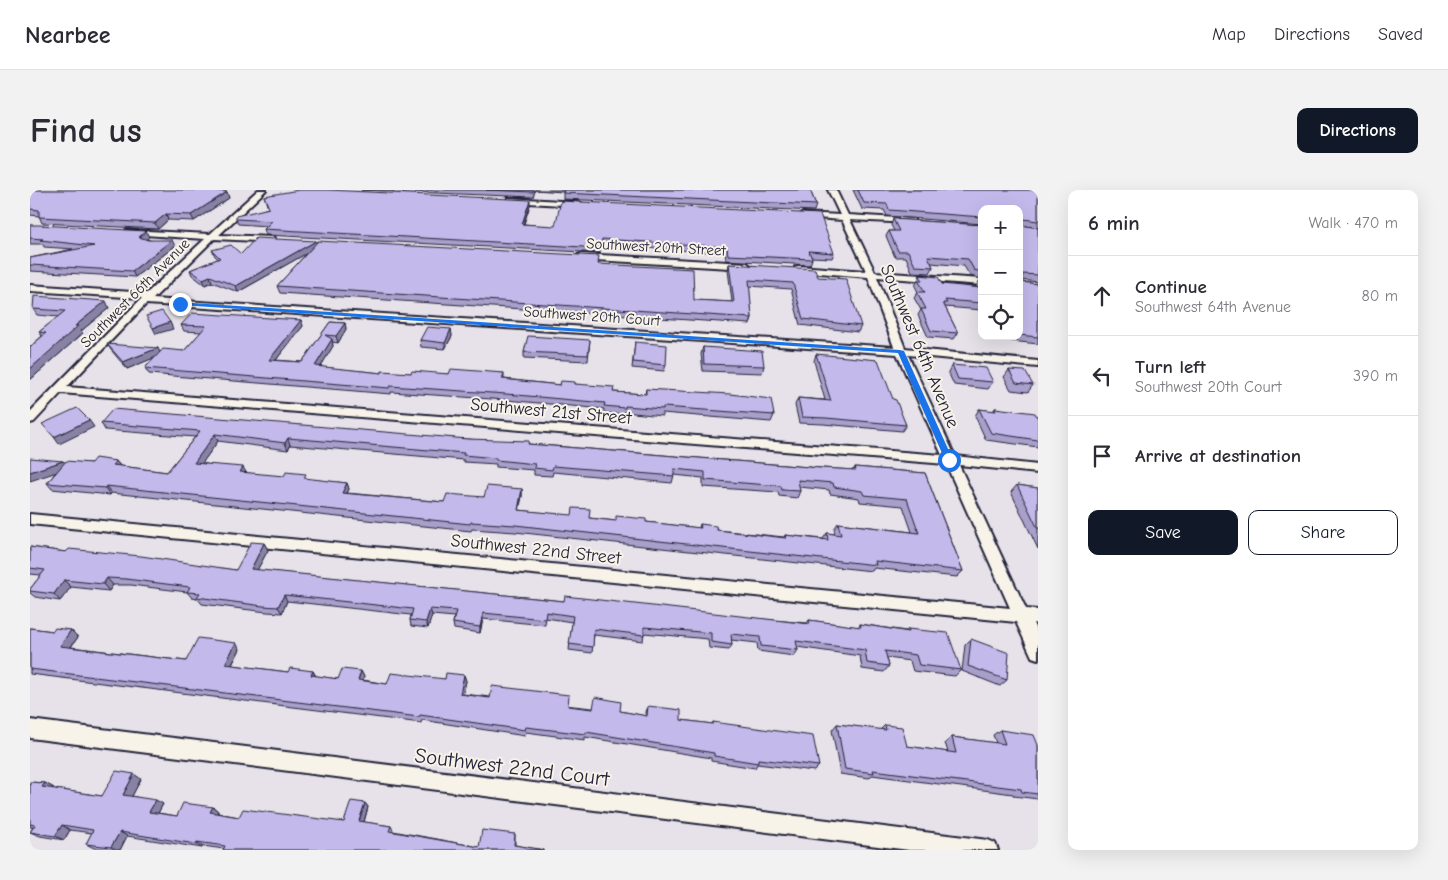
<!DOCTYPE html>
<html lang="en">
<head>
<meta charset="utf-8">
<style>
  :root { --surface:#fff; --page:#f2f2f3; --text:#2b2b33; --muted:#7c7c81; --line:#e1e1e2; --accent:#111827 }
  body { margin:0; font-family:"Comic Neue",sans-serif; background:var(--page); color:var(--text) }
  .controls { position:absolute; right:15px; top:15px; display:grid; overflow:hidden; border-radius:10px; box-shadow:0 5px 20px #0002 }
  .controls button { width:45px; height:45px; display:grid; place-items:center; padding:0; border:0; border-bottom:1px solid var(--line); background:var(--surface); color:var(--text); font:25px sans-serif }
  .stop { position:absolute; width:15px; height:15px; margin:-11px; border:4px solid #1a73e8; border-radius:50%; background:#fff }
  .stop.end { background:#1a73e8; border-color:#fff; box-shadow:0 1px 5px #0008 }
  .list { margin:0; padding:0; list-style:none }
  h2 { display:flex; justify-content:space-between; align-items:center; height:65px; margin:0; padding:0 20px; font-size:21px }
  h2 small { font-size:16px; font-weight:400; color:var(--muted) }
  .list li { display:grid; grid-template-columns:32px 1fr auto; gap:15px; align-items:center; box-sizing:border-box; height:80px; padding:0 20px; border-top:1px solid var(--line) }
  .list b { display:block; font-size:19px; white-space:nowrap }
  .list p { margin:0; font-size:16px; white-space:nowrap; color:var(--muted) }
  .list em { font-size:16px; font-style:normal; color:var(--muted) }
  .actions { display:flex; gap:10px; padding:15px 20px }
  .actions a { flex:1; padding:11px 0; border:1px solid var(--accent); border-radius:10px; text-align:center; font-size:18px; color:var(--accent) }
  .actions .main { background:var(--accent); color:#fff }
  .icon { flex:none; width:28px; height:28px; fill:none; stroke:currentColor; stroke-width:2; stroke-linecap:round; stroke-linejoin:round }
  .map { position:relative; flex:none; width:1008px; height:660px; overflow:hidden; border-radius:10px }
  header { display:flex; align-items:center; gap:30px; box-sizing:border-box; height:70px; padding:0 25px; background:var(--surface); border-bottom:1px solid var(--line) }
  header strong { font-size:24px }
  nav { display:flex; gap:28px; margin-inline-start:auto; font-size:18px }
  .intro { display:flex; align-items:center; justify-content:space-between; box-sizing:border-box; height:120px; padding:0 30px }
  h1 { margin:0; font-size:35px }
  .button { padding:12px 22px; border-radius:10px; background:var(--accent); color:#fff; font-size:18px; font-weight:700 }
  main { display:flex; gap:30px; padding:0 30px }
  aside { flex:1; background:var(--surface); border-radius:10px; box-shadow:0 5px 20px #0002 }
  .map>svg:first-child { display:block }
</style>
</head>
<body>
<header>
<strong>Nearbee</strong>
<nav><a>Map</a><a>Directions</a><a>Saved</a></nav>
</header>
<div class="intro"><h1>Find us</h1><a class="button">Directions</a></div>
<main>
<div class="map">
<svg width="1008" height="660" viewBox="0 0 1008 660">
  <rect width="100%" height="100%" fill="#e7e2e9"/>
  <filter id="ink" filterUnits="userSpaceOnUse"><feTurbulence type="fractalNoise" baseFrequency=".02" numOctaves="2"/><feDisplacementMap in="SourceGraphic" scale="10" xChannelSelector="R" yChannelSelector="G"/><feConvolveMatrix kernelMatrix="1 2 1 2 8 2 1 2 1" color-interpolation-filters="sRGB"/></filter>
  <g filter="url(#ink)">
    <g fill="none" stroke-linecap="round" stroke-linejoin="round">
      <defs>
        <g id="minor">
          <path d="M228,0H236L189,45L242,47L245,48V52L184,49L123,109L864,157L838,87L765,81V77L768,76L836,81L812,30L773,27L769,25L773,23L810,25L798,0H806L818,25L884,29V33H881L820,30L845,82L952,89V95L847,87L875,158L1008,171V177L878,165L925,266L1008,275V283L929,275L996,419L1008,420V434L1003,433L1008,444V469L1002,467L986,432L0,334V324L980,418L916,274L31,203L4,232L0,233V222L112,108L0,101V95L117,103L175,49L99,44H96V40L180,44ZM116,114L867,164L912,265L37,197Z"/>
          <polygon points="478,8 549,12 553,14 549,16 481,12 477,10"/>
          <polygon points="551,64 717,73 721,76 717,79 548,69 548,65"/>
          <polygon points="0,530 958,650 965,653 968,660 879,660 0,548"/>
        </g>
      </defs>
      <use href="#minor" stroke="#22223b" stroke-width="4"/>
      <use href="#minor" fill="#f7f3e8" fill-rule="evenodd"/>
    </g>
    <g fill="#a89fca" stroke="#22223b" fill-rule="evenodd">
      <polygon points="0,0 197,2 199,8 164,31 138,30 128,39 12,33 9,26 0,25"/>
      <polygon points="331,0 780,0 786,15 784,21 533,9 533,2 505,0 503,7"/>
      <polygon points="823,0 1008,0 1008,38 995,36 1008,38 1008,92 991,90 991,92 1008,94 1008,154 981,151 978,146 989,146 989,19 952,19 952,34 857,26 854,20 832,19"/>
      <polygon points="234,6 500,15 494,34 804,63 802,68 781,67 782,69 780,75 696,70 695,63 571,55 570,63 236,45 234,39 237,36 208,34 206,29 238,18"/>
      <polygon points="863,29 952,35 952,89 940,86 934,76 901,73 903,77 900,83 882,82 876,67 865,67 856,46 859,41 864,41 861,35"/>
      <polygon points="0,35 119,47 116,49 145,56 105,87 0,81 0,68 43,59 14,57 13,54 0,54"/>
      <polygon points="287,52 569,74 664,110 702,112 698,80 699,74 788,87 831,136 828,142 770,135 761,99 719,96 722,128 720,134 250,103 247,96 277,63 208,102 182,92 175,95 162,85 160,80 188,69 185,66 182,60 211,64"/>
      <polygon points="890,85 912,94 946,97 946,96 950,90 952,90 952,120 915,117 928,143 924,149 898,147 888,125 891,120 884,108 888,102 885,96"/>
      <polygon points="79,118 51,141 53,143 0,190 0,157 12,146 9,142 28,127 7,125 3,119"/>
      <polygon points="271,130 273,136 246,170 272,172 300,132 315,133 316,139 308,153 302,152 303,156 290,177 352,183 381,183 419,184 474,183 474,189 530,195 545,194 583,202 615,204 616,199 744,225 741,232 632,223 632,226 594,222 594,224 574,223 574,219 476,210 361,202 361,204 119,184 115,178 125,167 97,179 81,160 77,154 130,162 154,161 171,142 154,141 151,135"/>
      <polygon points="421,139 422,146 415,159 391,157 390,150"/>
      <polygon points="560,150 558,171 494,168 494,162"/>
      <polygon points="605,152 636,175 634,181 602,178"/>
      <polygon points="673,157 734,176 732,183 673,181 671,164"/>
      <polygon points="786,164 863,209 876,235 872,241 793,234 769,233 765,215 768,208 795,210 784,171"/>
      <polygon points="922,175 963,192 958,199 924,195 918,182"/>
      <polygon points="979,180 1003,195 998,202 981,200 974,187"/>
      <polygon points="965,218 1008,227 1008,257 956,250 945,226 949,219 963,221"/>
      <path d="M71,233L438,249L791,278L824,280L825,277L895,283L933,381L927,387L844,378L842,381L485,342L442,339L441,341L81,303L80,305L22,299L17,293L26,282L33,271L34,272L61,273L86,271L90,276L137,282L165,247L75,240ZM188,251L258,260L260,255L434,270V272L466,274V277L504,280V285L522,286L523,282L642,293L644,285L673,288V297L748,302L749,306L767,308L770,301L769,297L799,300L800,304L829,308L830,312L873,316L882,342L808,333L804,339L805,344L797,343L793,349L755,345L754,347L687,340L670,334L669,338L616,332L586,331L559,328L489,320L492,306V299L454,307L414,312L317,303L319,299L317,293L216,283L172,273Z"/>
      <polygon points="987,295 1008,298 1008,359 981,302"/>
      <polygon points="234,353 238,360 227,380 534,411 777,433 779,430 828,437 830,434 876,441 878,439 931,480 925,486 883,481 880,471 857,468 859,476 854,482 832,479 830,466 767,457 768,460 764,466 728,461 727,453 701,450 702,455 699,460 679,458 678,449 614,443 613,451 564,445 562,463 539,460 542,432 516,428 515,435 453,429 450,443 424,439 423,433 424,427 402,425 398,438 381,436 380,430 381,425 257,411 252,423 237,422 172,414 168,409 162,408 157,402 101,395 83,395 79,401 41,397 30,411 5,407 0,403 0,399 11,385 0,384 0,357 36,362 206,380"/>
      <polygon points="0,438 23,441 41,440 48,447 41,457 156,471 206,453 210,459 202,475 258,482 283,481 286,486 308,489 331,481 334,487 333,490 357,494 415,489 434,485 436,491 433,504 590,521 616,526 616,521 618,516 651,530 682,534 683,532 789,576 784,581 727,574 725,578 681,571 681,568 555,547 555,550 496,542 495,546 392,530 391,533 0,484"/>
      <polygon points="941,449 977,490 970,496 932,481 935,455"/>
      <polygon points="807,534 850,540 855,535 877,556 918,562 915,553 922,547 966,553 963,545 970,540 1008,555 1008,609 984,606 983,604 842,585 839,588 810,584 802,540"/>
      <polygon points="111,589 102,606 133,614 128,623 147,626 183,617 188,621 188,623 209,627 314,632 335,613 338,617 334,632 361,636 363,640 363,641 449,657 485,644 485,655 514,660 193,660 194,659 173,656 172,658 97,646 90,660 80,660 64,658 56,654 62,643 40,640 34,650 10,646 0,642 3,637 0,637 0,592 15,593 24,598 23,599 72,606"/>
    </g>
    <g fill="#8882a4" stroke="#22223b">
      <polygon points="197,2 199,8 164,31 161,25"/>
      <polygon points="500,10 500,15 492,39 492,34"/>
      <polygon points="136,24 138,30 128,39 125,33"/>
      <polygon points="116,41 119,47 112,53 109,47"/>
      <polygon points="142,50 145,56 105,87 102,81"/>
      <polygon points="286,51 288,57 208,102 206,96"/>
      <polygon points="180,86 182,92 175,95 173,89"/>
      <polygon points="76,111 79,118 51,141 53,143 0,190 0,179 45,136"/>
      <polygon points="271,130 273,136 241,176 239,170"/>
      <polygon points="140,132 143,139 126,144 123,138"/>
      <polygon points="315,133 316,139 308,153 306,146"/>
      <polygon points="421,139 422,146 415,159 415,153"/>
      <polygon points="302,149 303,156 287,183 285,176"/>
      <polygon points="128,158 131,165 97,179 93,172"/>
      <polygon points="59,230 64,237 29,254 24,247"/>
      <polygon points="185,244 188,251 168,279 164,273"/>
      <polygon points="258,248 260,255 258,260 255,253"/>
      <polygon points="33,271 39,278 0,291 0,282"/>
      <polygon points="86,271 91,277 83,275"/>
      <polygon points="213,277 217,284 210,282"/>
      <polygon points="317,293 319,299 314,309 312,303"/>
      <polygon points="76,296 81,303 80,305 75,298"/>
      <polygon points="492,299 492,306 488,326 488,320"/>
      <polygon points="234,353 238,360 224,386 221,379"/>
      <polygon points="77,388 83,395 79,401 73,394"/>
      <polygon points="34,390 41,397 30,411 24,404"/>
      <polygon points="254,405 257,411 252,423 248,417"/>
      <polygon points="400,419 402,425 398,438 396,432"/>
      <polygon points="453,423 453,429 450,443 450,437"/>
      <polygon points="41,440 48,447 37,462 30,456"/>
      <polygon points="206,453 210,459 199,480 195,474"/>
      <polygon points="283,481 286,487 281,485"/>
      <polygon points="331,481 334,487 331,496 328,490"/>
      <polygon points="434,485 436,491 432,510 430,504"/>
      <polygon points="104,584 111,589 100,610 93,605"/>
      <polygon points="15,593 24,598 21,602 12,597"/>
      <polygon points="126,610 133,614 126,627 119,622"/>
      <polygon points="335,613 338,617 333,635 329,631"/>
      <polygon points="183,617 188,621 186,626 180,622"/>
      <polygon points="32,635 40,640 34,650 25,646"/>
      <polygon points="90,642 97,646 90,660 87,660 81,657"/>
      <polygon points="167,652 173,656 172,658 166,654"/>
    </g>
    <g fill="#c3b9eb" stroke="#22223b" fill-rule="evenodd">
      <polygon points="0,0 182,0 197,2 161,25 136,24 125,33 9,27 9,20 0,19"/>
      <polygon points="269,0 298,0 500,10 492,34 525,36 531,11 790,24 804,63 779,61 782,69 698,65 697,57 572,49 571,58 234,39 242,31 206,29 206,26 239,18 234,6"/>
      <polygon points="456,0 503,0 503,2"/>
      <polygon points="534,0 780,0 786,15 533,3"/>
      <polygon points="828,0 1008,0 1008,31 993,29 991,35 1008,38 1008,85 993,84 991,92 1008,94 1008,147 989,145 989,19 952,19 952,27 859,20 857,14 834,13"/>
      <polygon points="863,29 952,35 952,82 944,80 938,69 898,66 903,77 885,76 878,61 868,61 859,41 869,41"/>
      <polygon points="0,35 9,35 116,41 109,47 118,50 142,50 102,81 0,75 0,68 64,56 10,50 13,49 0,48"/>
      <polygon points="226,48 286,51 206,96 180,86 173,89 160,80 190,68 182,60 201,55 211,64"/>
      <polygon points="288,51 569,66 568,74 663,79 664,110 704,112 699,74 785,79 788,87 816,89 831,136 773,129 763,93 719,90 722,128 247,96"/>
      <polygon points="890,85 908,87 912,94 952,98 952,113 915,110 917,113 913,113 928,143 901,141 891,119 896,119 887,102 895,102 888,90 892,90"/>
      <polygon points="4,106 76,111 45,136 48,136 0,179 0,157 16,143 9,142 35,121 3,119"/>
      <polygon points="132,121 140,132 123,138 116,126"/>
      <polygon points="162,123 271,130 239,170 272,172 300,132 315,133 306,146 295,145 302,149 285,176 352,183 352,181 381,183 382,181 419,184 421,179 474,183 472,189 530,195 531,191 545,192 545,194 584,197 583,202 616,204 616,199 700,204 741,209 744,225 633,217 633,219 595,216 595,218 574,216 575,213 476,204 360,196 359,198 115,178 133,159 154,161 176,136 151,135"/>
      <polygon points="397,137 421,139 415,153 390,150"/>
      <polygon points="498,146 560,150 558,165 494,162"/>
      <polygon points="605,152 637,155 636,175 603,172"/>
      <polygon points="77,154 128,158 93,172"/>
      <polygon points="673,157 732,161 734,176 674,174"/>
      <polygon points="786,164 848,170 863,209 866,210 876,235 796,228 772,227 768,208 801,211"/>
      <polygon points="922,175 956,178 963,192 928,189"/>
      <polygon points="979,180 995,181 1003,195 986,193"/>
      <polygon points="47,218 59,230 24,247 12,234"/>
      <polygon points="965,218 1005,223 1007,227 1008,227 1008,250 961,243 949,219 966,221"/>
      <path d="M83,219L438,249L499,251L498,254L791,278L826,280L825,277L895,283L933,381L845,371L846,375L485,335L441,332L440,334L76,296L75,298L17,293L36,271L61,273L65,268L86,271L83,275L137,282L170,241L71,233ZM185,244L255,253L258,248L434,263L433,265L466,268V270L505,274L504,278L522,280L523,276L644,286V279L675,282V290L751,296L752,300L770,301L768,290L803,293L804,297L832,301L834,305L877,309L889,343L808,333L811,345L797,343L798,350L755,345L756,348L687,340L686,336L670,334L671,338L616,332V329L586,326V331L559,328L560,319L543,318L542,325L488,320L492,299L457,296L454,307L417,304L414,312L312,303L317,293L274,288L276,284L256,282L254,286L210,282L213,277L164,273Z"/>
      <polygon points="0,268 33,271 0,282"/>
      <polygon points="987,295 1008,298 1008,339"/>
      <polygon points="221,352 234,353 221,379 534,411 535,406 780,434 779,430 831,437 830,434 879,442 878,439 918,443 931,480 889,475 886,465 855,461 859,476 837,473 835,460 766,451 768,460 731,456 730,447 701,444 702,455 681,452 681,443 614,437 614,445 564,439 563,457 539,454 543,426 516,422 515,429 453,423 450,437 423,433 426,421 400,419 396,432 380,430 383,419 254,405 248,417 233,416 167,407 170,403 157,402 160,397 96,389 77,388 73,394 34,390 24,404 0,401 0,399 15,380 0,378 0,357 36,362 39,359 111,366 206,380"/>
      <polygon points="0,438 23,441 25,438 41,440 30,456 156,471 168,448 206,453 195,474 258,482 260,478 283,481 281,485 308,489 312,479 331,481 328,490 357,494 361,483 415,489 416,483 434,485 430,504 460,508 462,496 539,505 538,516 563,519 565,507 591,512 590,521 617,526 618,516 651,520 651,530 683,534 683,532 783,546 789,576 728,569 728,573 684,566 684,563 556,542 556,544 496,537 495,540 390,525 389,527 0,479"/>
      <polygon points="941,449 979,463 977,490 938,476"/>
      <polygon points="807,534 856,540 855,535 872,537 877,556 926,563 922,547 975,554 970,540 1004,545 1008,555 1008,604 992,602 991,599 843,580 844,583 815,579"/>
      <polygon points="86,581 104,584 93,605 126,610 119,622 147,626 153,613 183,617 180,622 209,627 213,619 314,632 321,611 335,613 329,631 361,636 359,641 449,657 452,640 485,644 484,655 514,660 193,660 195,656 167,652 166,654 90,642 81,657 56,654 63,640 32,635 25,646 0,642 5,635 0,634 0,592 15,593 12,597 72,606"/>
    </g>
  </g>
  <polygon fill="#1a73e8" points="148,112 870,160 874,161 923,270 919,272 915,270 868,163 150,115"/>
  <g text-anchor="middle" stroke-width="4" stroke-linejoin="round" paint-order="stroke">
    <g font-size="15" fill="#22223b" stroke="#f7f3e8">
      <text transform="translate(626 57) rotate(3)" y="5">Southwest 20th Street</text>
      <text transform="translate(105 103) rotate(-45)" y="5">Southwest 66th Avenue</text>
      <text transform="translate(562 126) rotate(4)" y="5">Southwest 20th Court</text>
    </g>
    <g font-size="18" fill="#22223b" stroke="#f7f3e8">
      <text transform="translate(890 156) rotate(67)" y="6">Southwest 64th Avenue</text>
      <text transform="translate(521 221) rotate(5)" y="6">Southwest 21st Street</text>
      <text transform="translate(506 359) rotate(6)" y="6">Southwest 22nd Street</text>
    </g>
    <g font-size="21" fill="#22223b" stroke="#f7f3e8">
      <text transform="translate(482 577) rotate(7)" y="7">Southwest 22nd Court</text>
    </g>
  </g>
</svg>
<div class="controls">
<button>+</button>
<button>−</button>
<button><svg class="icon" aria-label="locate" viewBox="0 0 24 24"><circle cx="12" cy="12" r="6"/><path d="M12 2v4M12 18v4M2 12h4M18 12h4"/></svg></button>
</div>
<div class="stop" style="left:919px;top:270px"></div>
<div class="stop end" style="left:150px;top:114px"></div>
</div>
<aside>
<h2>6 min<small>Walk · 470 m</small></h2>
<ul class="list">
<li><svg class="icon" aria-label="ahead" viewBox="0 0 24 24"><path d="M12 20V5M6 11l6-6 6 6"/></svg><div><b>Continue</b><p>Southwest 64th Avenue</p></div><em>80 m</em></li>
<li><svg class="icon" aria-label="left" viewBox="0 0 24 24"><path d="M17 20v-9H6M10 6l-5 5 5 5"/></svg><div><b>Turn left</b><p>Southwest 20th Court</p></div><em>390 m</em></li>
<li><svg class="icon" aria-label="arrive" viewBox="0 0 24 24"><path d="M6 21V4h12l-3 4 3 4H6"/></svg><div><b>Arrive at destination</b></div></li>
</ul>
<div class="actions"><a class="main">Save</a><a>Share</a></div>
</aside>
</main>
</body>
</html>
